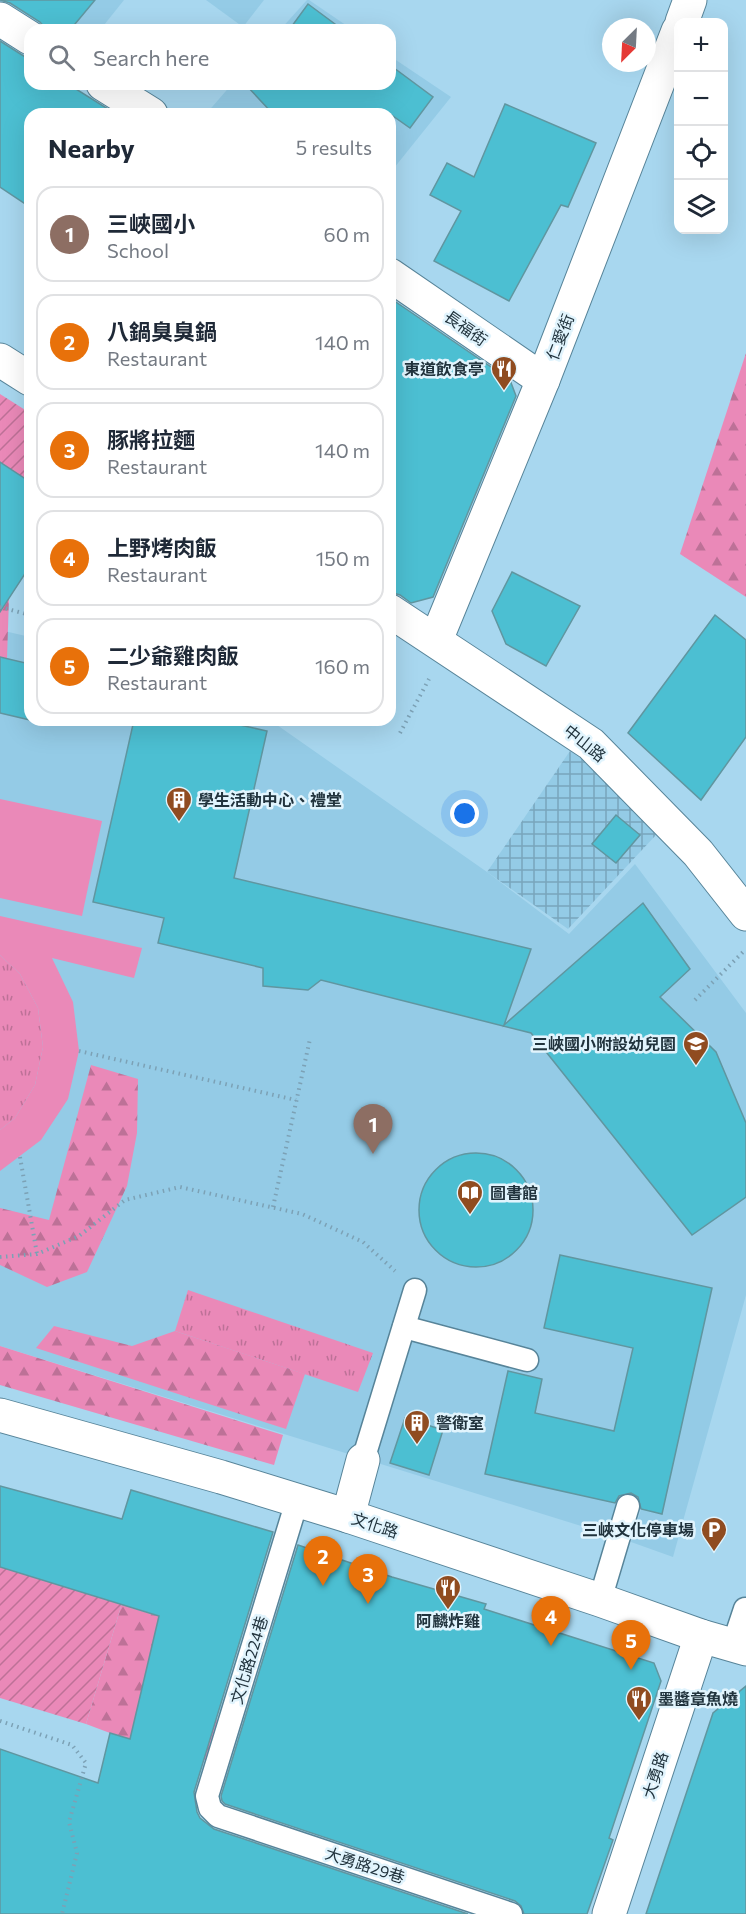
<!DOCTYPE html>
<html lang="en">
<head>
<meta charset="utf-8">
<style>
  :root { --surface:#fff; --page:#f6f6f7; --text:#1f2937; --muted:#747a83; --line:#e0e1e3; --accent:#db2777 }
  body { margin:0; font-family:Commissioner,"Noto Sans TC",sans-serif; background:var(--page); color:var(--text) }
  .controls { position:absolute; right:18px; top:18px; display:grid; overflow:hidden; border-radius:12px; box-shadow:0 6px 24px #0002 }
  .controls button { width:54px; height:54px; display:grid; place-items:center; padding:0; border:0; border-bottom:2px solid var(--line); background:var(--surface); color:var(--text); font:30px sans-serif }
  .compass { position:absolute; left:602px; top:18px; width:54px; height:54px; border-radius:50%; background:var(--surface); box-shadow:0 6px 24px #0002; rotate:204deg }
  .you { position:absolute; left:465px; top:814px; width:21px; height:21px; margin:-15px; border:4px solid #fff; border-radius:50%; background:#1a73e8; box-shadow:0 0 0 9px #1a73e833 }
  .badge { display:grid; place-items:center; width:39px; height:39px; border-radius:50%; background:var(--accent); color:#fff; font-size:20px; font-weight:700 }
  .pin { position:absolute; translate:-50% -50px; filter:drop-shadow(0 2px 3px #0008) }
  .pin::after { content:''; position:absolute; top:32px; width:21px; height:18px; background:inherit; clip-path:polygon(0 0,100% 0,50% 100%) }
  .list { margin:0; padding:0; list-style:none }
  h2 { display:flex; justify-content:space-between; align-items:center; height:78px; margin:0; padding:0 24px; font-size:26px }
  h2 small { font-size:20px; font-weight:400; color:var(--muted) }
  .list li { display:grid; grid-template-columns:39px 1fr auto; gap:18px; align-items:center; box-sizing:border-box; height:96px; margin:0 12px 12px; padding:0 12px; border:2px solid var(--line); border-radius:18px }
  .list b { display:block; font-size:22px; white-space:nowrap }
  .list p { margin:0; font-size:20px; white-space:nowrap; color:var(--muted) }
  .list em { font-size:20px; font-style:normal; color:var(--muted) }
  .icon { flex:none; width:33px; height:33px; fill:none; stroke:currentColor; stroke-width:2; stroke-linecap:round; stroke-linejoin:round }
  .map { position:relative; flex:none; width:746px; height:1914px; overflow:hidden }
  .search { position:absolute; background:var(--surface); box-shadow:0 6px 24px #0002; left:24px; top:24px; width:372px; height:66px; display:flex; align-items:center; gap:15px; box-sizing:border-box; padding:0 21px; border-radius:18px; color:var(--muted); font-size:22px }
  .panel { position:absolute; background:var(--surface); box-shadow:0 6px 24px #0002; left:24px; top:108px; width:372px; height:618px; border-radius:18px }
  .map>svg:first-child { display:block }
</style>
</head>
<body>
<div class="map">
<svg width="746" height="1914" viewBox="0 0 746 1914">
  <defs>
    <pattern id="industrial-grid" width="8" height="8" patternUnits="userSpaceOnUse" patternTransform="scale(1.5)"><rect width="8" height="8" fill="#94cbe6"/><path d="M0 4h8M4 0v8" fill="none" stroke="#78a5bc"/></pattern>
    <pattern id="grass-tufts" width="24" height="20" patternUnits="userSpaceOnUse" patternTransform="scale(1.5)"><rect width="24" height="20" fill="#ea89b8"/><path d="M3 7l-1-3M5 7V3M7 7l1-3M15 17l-1-3M17 17v-4M19 17l1-3" fill="none" stroke="#bd7197"/></pattern>
    <pattern id="forest-firs" width="22" height="20" patternUnits="userSpaceOnUse" patternTransform="scale(1.5)"><rect width="22" height="20" fill="#ea89b8"/><path d="M5 1l3.5 6h-7zM16 11l3.5 6h-7z" fill="#bd7197"/></pattern>
    <pattern id="garden-furrows" width="10" height="10" patternUnits="userSpaceOnUse" patternTransform="scale(1.5)"><rect width="10" height="10" fill="#ea89b8"/><path d="M-1 1l2-2M0 10L10 0M9 11l2-2" fill="none" stroke="#bd7197"/></pattern>
  </defs>
  <rect width="100%" height="100%" fill="#a8d7ef"/>
  <g fill="#94cbe6">
    <polygon points="0,0 124,0 100,30 42,30 0,4"/>
    <polygon points="206,0 264,0 243,27"/>
    <polygon points="307,0 309,0 353,30 280,30"/>
    <polygon points="390,56 451,97 390,173 390,114 206,114 232,84 390,84"/>
    <polygon points="0,630 30,637 30,720 278,720 277,725 487,872 569,934 635,864 746,1013 746,1295 673,1557 631,1542 641,1509 616,1503 607,1534 0,1346"/>
  </g>
  <polygon fill="url(#industrial-grid)" points="570,751 587,763 614,788 656,835 568,929 487,872"/>
  <g fill="url(#grass-tufts)">
    <polygon points="0,955 20,974 38,1008 43,1047 35,1085 15,1118 0,1130"/>
    <polygon points="188,1290 373,1353 358,1392 175,1331"/>
  </g>
  <g fill="url(#forest-firs)">
    <polygon points="746,353 746,597 680,554"/>
    <polygon points="0,593 9,597 7,659 0,657"/>
    <polygon points="91,1065 138,1079 137,1133 127,1186 87,1272 47,1287 0,1265 0,1208 49,1220"/>
    <polygon points="54,1326 132,1346 175,1331 305,1374 286,1429 36,1348"/>
    <polygon points="0,1346 283,1435 274,1465 0,1385"/>
    <polygon points="138,1586 131,1608 162,1617 140,1699 220,1721 208,1761 110,1733 86,1724 122,1603"/>
  </g>
  <g fill="url(#garden-furrows)">
    <polygon points="0,394 30,413 30,469 24,479 0,462"/>
    <polygon points="0,1567 122,1603 86,1724 0,1698"/>
  </g>
  <g fill="#ea89b8">
    <polygon points="0,799 102,821 82,916 0,898"/>
    <polygon points="0,916 142,948 134,978 52,958 73,1002 79,1051 68,1099 41,1140 0,1171 0,1130 15,1118 35,1085 43,1047 38,1008 20,974 0,955"/>
  </g>
  <g fill="#4cbfd2" stroke="#6096a0" stroke-width="1.5">
    <polygon points="0,0 95,0 70,30 47,30 40,22 10,3"/>
    <polygon points="308,4 343,30 289,30"/>
    <polygon points="0,41 30,60 30,84 68,84 116,114 30,114 30,207 0,187"/>
    <polygon points="390,65 433,97 410,128 390,114 273,114 247,86 248,84 390,84"/>
    <polygon points="505,104 596,143 568,207 561,205 509,301 434,261 461,211 430,195 447,163 474,177"/>
    <polygon points="390,298 510,380 516,396 433,597 411,603 400,595 390,592"/>
    <polygon points="0,462 30,482 30,566 0,612"/>
    <polygon points="512,572 580,606 546,666 506,644 492,611"/>
    <polygon points="715,615 746,640 746,737 701,800 628,733"/>
    <polygon points="0,657 30,664 30,720 0,713"/>
    <polygon points="134,720 217,720 267,731 234,878 531,949 504,1025 643,903 690,969 660,997 716,1052 746,1123 746,1197 692,1235 531,1033 321,980 308,990 263,986 263,968 158,943 164,918 93,902"/>
    <polygon points="616,815 640,835 616,863 592,844"/>
    <circle cx="476" cy="1210" r="57"/>
    <polygon points="560,1255 712,1288 662,1514 641,1509 638,1497 631,1493 619,1496 615,1503 485,1474 508,1371 542,1379 535,1413 614,1431 633,1348 544,1328"/>
    <polygon points="405,1418 443,1430 429,1475 390,1463"/>
    <polygon points="0,1486 122,1519 131,1490 273,1532 194,1792 197,1812 200,1818 214,1829 468,1914 0,1914 0,1749 98,1783 110,1733 130,1739 159,1616 0,1567"/>
    <polygon points="298,1545 392,1577 486,1604 484,1609 654,1663 661,1681 609,1838 613,1840 587,1914 524,1914 521,1906 515,1901 225,1804 222,1801 221,1796"/>
    <polygon points="746,1686 746,1914 646,1914 713,1713"/>
  </g>
  <g fill="none" stroke-linecap="round" stroke-linejoin="round">
    <defs>
      <g id="lane">
        <polyline points="404,1327 527,1360"/>
        <polyline points="363,1460 415,1290"/>
        <polyline points="297,1501 207,1796 210,1808 218,1816 511,1914"/>
        <polyline points="600,1600 628,1506"/>
        <polyline points="733,1645 745,1609"/>
      </g>
      <g id="street">
        <polyline points="0,19 30,38"/>
        <polyline points="103,84 151,114"/>
        <polyline points="390,275 543,380"/>
        <polyline points="0,1415 221,1477 348,1516 600,1600 701,1636 746,1649"/>
        <polyline points="348,1516 363,1460"/>
        <polyline points="609,1914 701,1636"/>
      </g>
      <g id="secondary">
        <polyline points="682,22 690,0"/>
        <polyline points="0,360 30,379"/>
        <polyline points="390,611 591,744 698,853 746,914"/>
        <polyline points="436,640 543,380 678,31"/>
      </g>
    </defs>
    <use href="#lane" stroke="#578499" stroke-width="25"/>
    <use href="#street" stroke="#578499" stroke-width="35"/>
    <use href="#secondary" stroke="#578499" stroke-width="35"/>
    <g stroke="#7ca1b5" stroke-width="4" stroke-dasharray="1.5 4.5" stroke-linecap="butt">
      <polyline points="0,607 30,615"/>
      <polyline points="400,733 429,679"/>
      <polyline points="695,1000 745,950"/>
      <polyline points="79,1051 296,1100"/>
      <polyline points="20,1157 37,1254"/>
      <polyline points="273,1207 310,1039"/>
      <polyline points="0,1257 37,1254 79,1236 125,1200 180,1187 302,1214 363,1242 395,1271"/>
      <polyline points="0,1721 72,1745 86,1763 69,1822 77,1853 62,1914"/>
    </g>
    <use href="#lane" stroke="#fff" stroke-width="22"/>
    <use href="#street" stroke="#fff" stroke-width="33"/>
    <use href="#secondary" stroke="#fff" stroke-width="33"/>
  </g>
  <defs>
    <symbol id="restaurant-pin" viewBox="-11 -11 22 30"><path d="M0 17L-7.5 6A9.5 9.5 0 1 1 7.5 6Z" fill="#904c20" stroke="#e1f4fd"/><path d="M-5-6h1v4h1v-4h1v4h1v-4h1v5L-1.5 .5V6h-2V.5L-5-1ZM5-6V6H3V1.5H1.5Q1.5-4 5-6Z" fill="#fff"/></symbol>
    <symbol id="building-pin" viewBox="-11 -11 22 30"><path d="M0 17L-7.5 6A9.5 9.5 0 1 1 7.5 6Z" fill="#904c20" stroke="#e1f4fd"/><path d="M-4-6H4V6H1V3H-1V6H-4ZM-2.5-4.3h1.7v1.8h-1.7ZM.8-4.3h1.7v1.8H.8ZM-2.5-1h1.7V.8h-1.7ZM.8-1h1.7V.8H.8Z" fill="#fff"/></symbol>
    <symbol id="school-pin" viewBox="-11 -11 22 30"><path d="M0 17L-7.5 6A9.5 9.5 0 1 1 7.5 6Z" fill="#904c20" stroke="#e1f4fd"/><path d="M0-5L7-2L0 1L-7-2ZM-4 1L0 2.5L4 1V4Q0 6-4 4Z" fill="#fff"/></symbol>
    <symbol id="library-pin" viewBox="-11 -11 22 30"><path d="M0 17L-7.5 6A9.5 9.5 0 1 1 7.5 6Z" fill="#904c20" stroke="#e1f4fd"/><path d="M-6-4Q-3-5.5-.7-3.5V5Q-3 3-6 4ZM6-4Q3-5.5 .7-3.5V5Q3 3 6 4Z" fill="#fff"/></symbol>
    <symbol id="parking-pin" viewBox="-11 -11 22 30"><path d="M0 17L-7.5 6A9.5 9.5 0 1 1 7.5 6Z" fill="#904c20" stroke="#e1f4fd"/><path d="M-3.5-5.5H1a3.5 3.5 0 0 1 0 7H-1V5.5H-3.5ZM-1-3.4V-.6H.8a1.4 1.4 0 0 0 0-2.8Z" fill="#fff"/></symbol>
  </defs>
  <g fill-rule="evenodd">
    <use href="#restaurant-pin" x="489" y="354" width="30" height="40"/>
    <use href="#building-pin" x="164" y="785" width="30" height="40"/>
    <use href="#school-pin" x="681" y="1029" width="30" height="40"/>
    <use href="#library-pin" x="455" y="1178" width="30" height="40"/>
    <use href="#building-pin" x="402" y="1408" width="30" height="40"/>
    <use href="#parking-pin" x="699" y="1515" width="30" height="40"/>
    <use href="#restaurant-pin" x="433" y="1573" width="30" height="40"/>
    <use href="#restaurant-pin" x="624" y="1684" width="30" height="40"/>
  </g>
  <g text-anchor="middle" stroke-width="5" stroke-linejoin="round" paint-order="stroke">
    <g font-size="16" fill="#21333d" stroke="#e1f4fd">
      <text transform="translate(466 328) rotate(35)" y="6">長福街</text>
      <text transform="translate(560 337) rotate(-69)" y="6">仁愛街</text>
      <text transform="translate(585 743) rotate(39)" y="6">中山路</text>
      <text transform="translate(375 1525) rotate(18)" y="6">文化路</text>
      <text transform="translate(249 1660) rotate(-73)" y="6">文化路224巷</text>
      <text transform="translate(655 1775) rotate(-72)" y="6">大勇路</text>
      <text transform="translate(365 1865) rotate(18)" y="6">大勇路29巷</text>
    </g>
    <g font-size="16" font-weight="bold" fill="#21333d" stroke="#e1f4fd" text-anchor="start">
      <text x="484" y="375" text-anchor="end">東道飲食亭</text>
      <text x="198" y="806">學生活動中心、禮堂</text>
      <text x="676" y="1050" text-anchor="end">三峽國小附設幼兒園</text>
      <text x="490" y="1199">圖書館</text>
      <text x="436" y="1429">警衛室</text>
      <text x="694" y="1536" text-anchor="end">三峽文化停車場</text>
      <text x="448" y="1627" text-anchor="middle">阿麟炸雞</text>
      <text x="658" y="1705">墨醬章魚燒</text>
    </g>
  </g>
</svg>
<div class="controls">
<button>+</button>
<button>−</button>
<button><svg class="icon" aria-label="locate" viewBox="0 0 24 24"><circle cx="12" cy="12" r="6"/><path d="M12 2v4M12 18v4M2 12h4M18 12h4"/></svg></button>
<button><svg class="icon" aria-label="layers" viewBox="0 0 24 24"><path d="M12 4l9 5-9 5-9-5zM3 14l9 5 9-5"/></svg></button>
</div>
<svg class="compass" viewBox="-18 -18 36 36"><path d="M0-13l5 13h-10z" fill="#e53935"/><path d="M0 13l5-13h-10z" fill="#747a83"/></svg>
<div class="you"></div>
<div class="pin badge" style="left:373px;top:1154px;background:#8d6e63">1</div>
<div class="pin badge" style="left:323px;top:1586px;background:#e8710a">2</div>
<div class="pin badge" style="left:368px;top:1604px;background:#e8710a">3</div>
<div class="pin badge" style="left:551px;top:1646px;background:#e8710a">4</div>
<div class="pin badge" style="left:631px;top:1670px;background:#e8710a">5</div>
<div class="search"><svg class="icon" aria-label="search" viewBox="0 0 24 24"><circle cx="10" cy="10" r="6"/><path d="M15 15l6 6"/></svg>Search here</div>
<section class="panel">
<h2>Nearby<small>5 results</small></h2>
<ul class="list">
<li><span class="badge" style="background:#8d6e63">1</span><div><b>三峽國小</b><p>School</p></div><em>60 m</em></li>
<li><span class="badge" style="background:#e8710a">2</span><div><b>八鍋臭臭鍋</b><p>Restaurant</p></div><em>140 m</em></li>
<li><span class="badge" style="background:#e8710a">3</span><div><b>豚將拉麵</b><p>Restaurant</p></div><em>140 m</em></li>
<li><span class="badge" style="background:#e8710a">4</span><div><b>上野烤肉飯</b><p>Restaurant</p></div><em>150 m</em></li>
<li><span class="badge" style="background:#e8710a">5</span><div><b>二少爺雞肉飯</b><p>Restaurant</p></div><em>160 m</em></li>
</ul>
</section>
</div>
</body>
</html>
